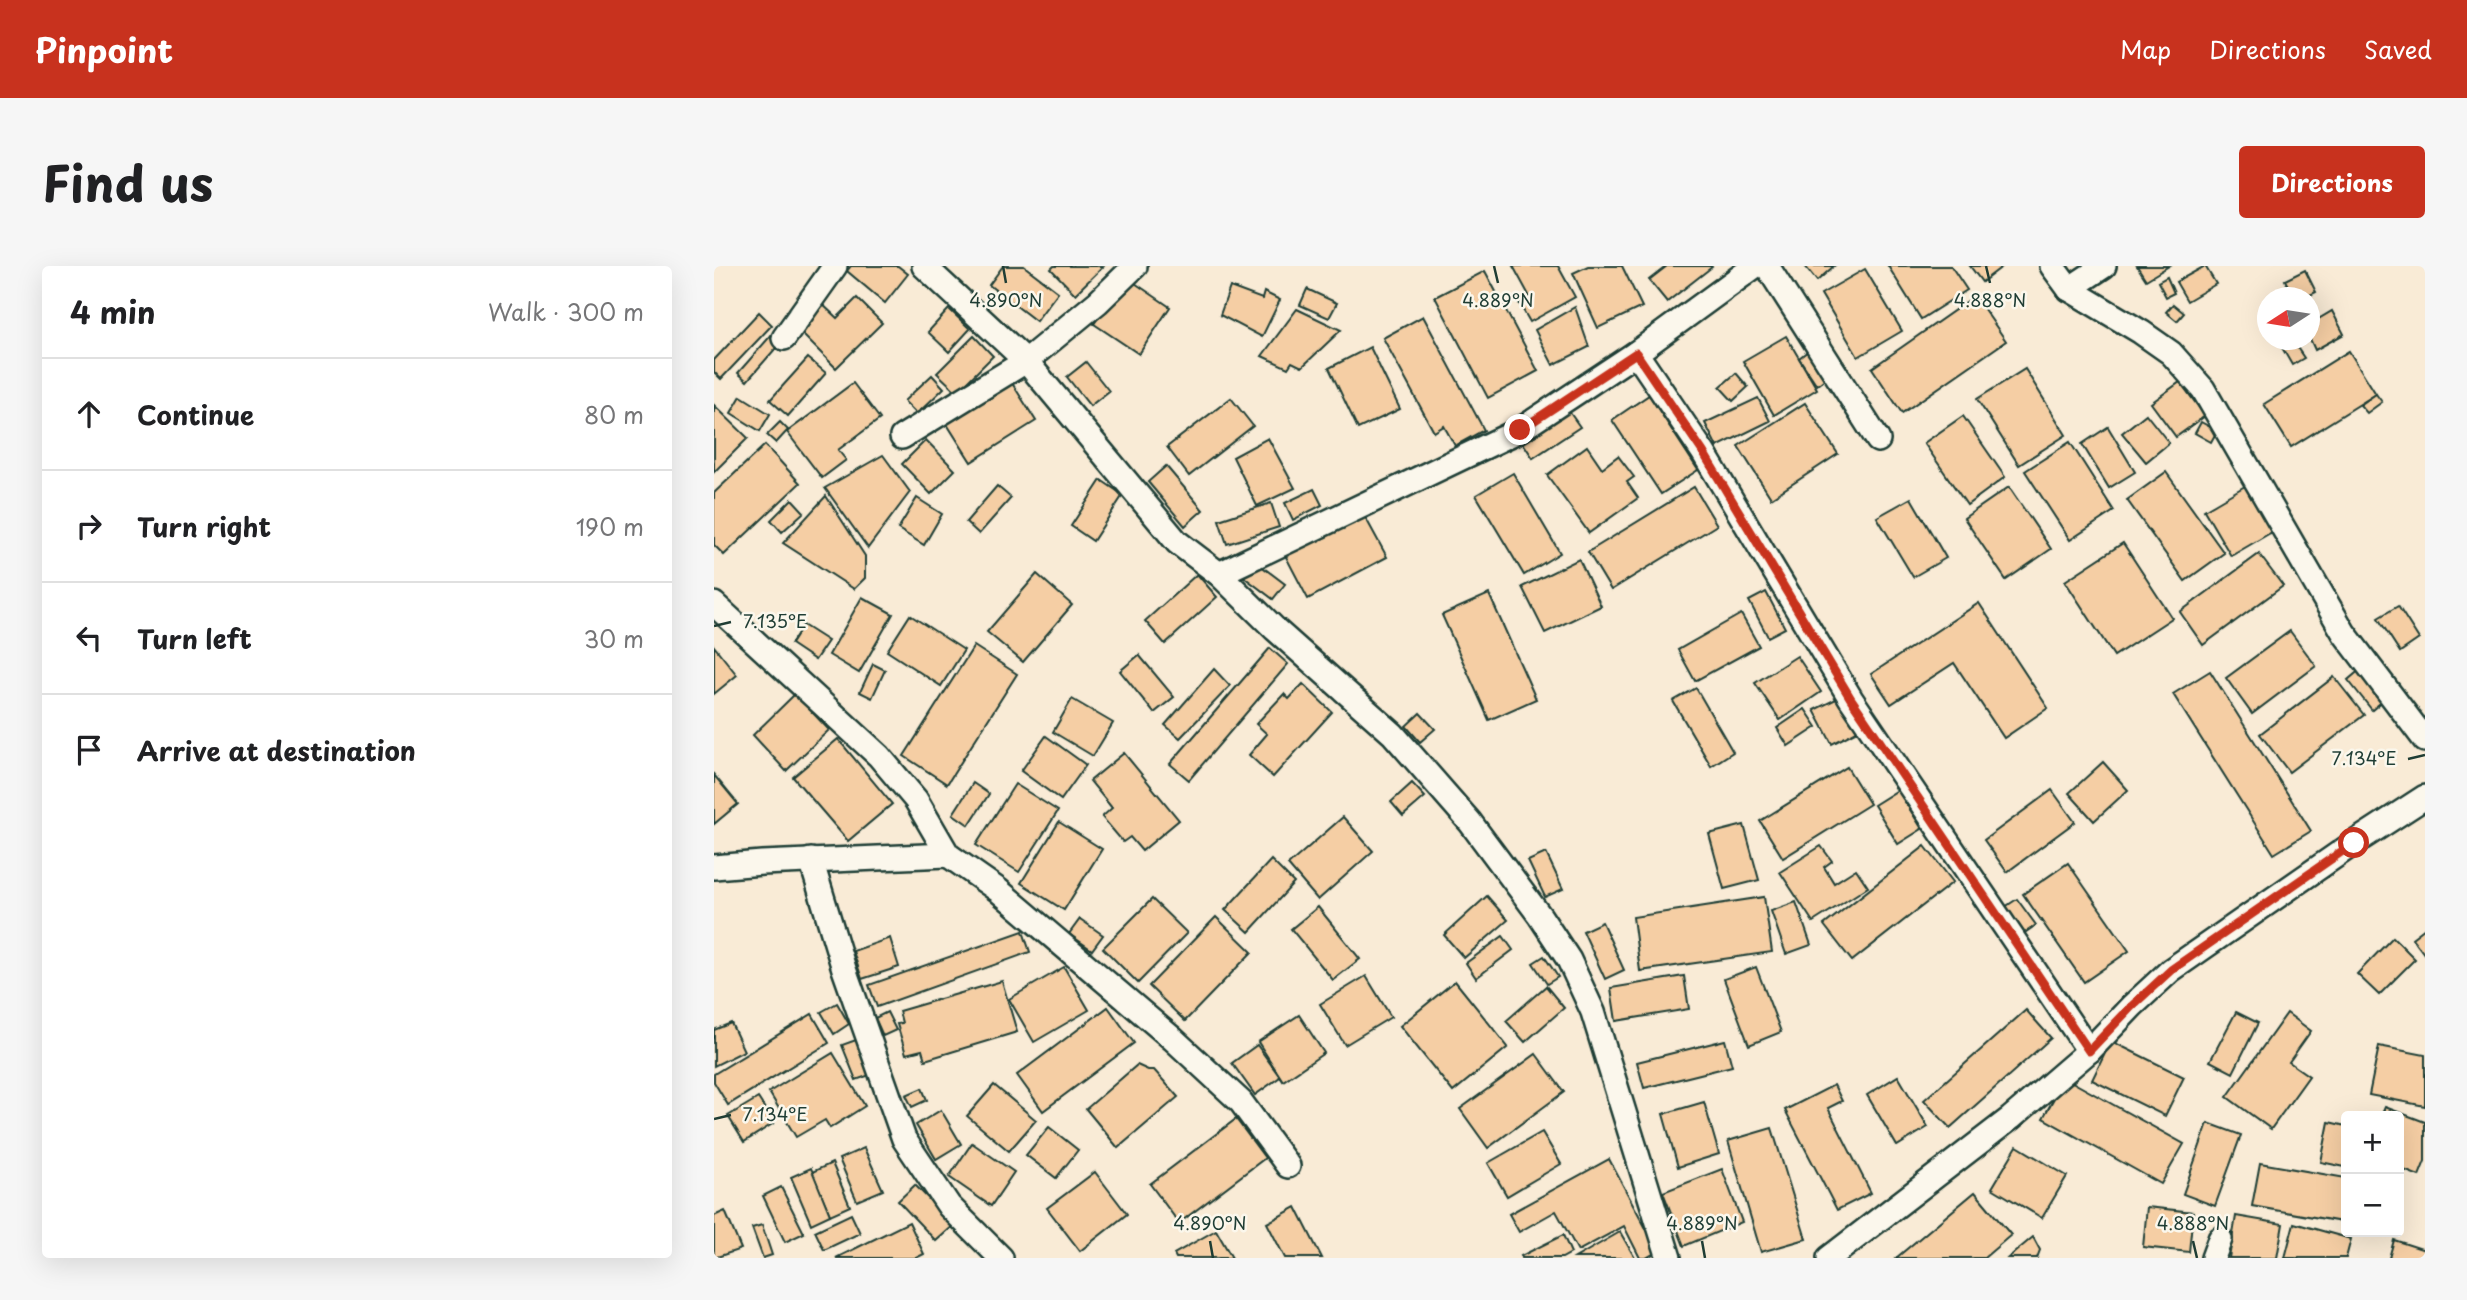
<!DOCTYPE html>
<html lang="en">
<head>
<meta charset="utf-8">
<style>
  :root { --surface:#fff; --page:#f6f6f6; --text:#202124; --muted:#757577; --line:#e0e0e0; --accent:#c8321e }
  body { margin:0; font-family:"Playpen Sans",sans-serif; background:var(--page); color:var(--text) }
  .controls { position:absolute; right:21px; bottom:21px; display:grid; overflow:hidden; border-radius:7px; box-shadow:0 7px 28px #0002 }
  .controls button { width:63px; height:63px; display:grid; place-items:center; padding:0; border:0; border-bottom:2px solid var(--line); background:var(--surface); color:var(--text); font:35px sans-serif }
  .compass { position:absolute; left:1543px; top:21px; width:63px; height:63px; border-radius:50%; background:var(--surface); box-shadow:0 7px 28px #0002; rotate:258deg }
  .stop { position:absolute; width:21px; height:21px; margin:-16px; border:5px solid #c8321e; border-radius:50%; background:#fff }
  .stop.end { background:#c8321e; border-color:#fff; box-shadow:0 2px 7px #0008 }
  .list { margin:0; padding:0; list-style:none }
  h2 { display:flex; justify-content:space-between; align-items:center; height:91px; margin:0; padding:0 28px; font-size:30px }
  h2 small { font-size:23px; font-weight:400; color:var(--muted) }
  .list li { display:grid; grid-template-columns:46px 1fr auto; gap:21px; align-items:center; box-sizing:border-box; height:112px; padding:0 28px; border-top:2px solid var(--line) }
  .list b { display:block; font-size:26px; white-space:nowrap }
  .list em { font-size:23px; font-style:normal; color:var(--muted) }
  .icon { flex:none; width:38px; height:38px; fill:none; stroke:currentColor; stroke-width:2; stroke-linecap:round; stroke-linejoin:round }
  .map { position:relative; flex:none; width:1711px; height:992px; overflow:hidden; border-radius:7px }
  header { display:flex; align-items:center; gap:42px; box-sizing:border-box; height:98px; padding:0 35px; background:var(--accent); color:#fff }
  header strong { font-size:33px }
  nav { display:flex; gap:38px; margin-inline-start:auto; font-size:24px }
  .intro { display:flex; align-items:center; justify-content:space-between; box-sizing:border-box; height:168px; padding:0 42px }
  h1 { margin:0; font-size:49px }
  .button { padding:18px 32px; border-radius:7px; background:var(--accent); color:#fff; font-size:24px; font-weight:700 }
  main { display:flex; gap:42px; padding:0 42px }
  aside { flex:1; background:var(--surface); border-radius:7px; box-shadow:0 7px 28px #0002 }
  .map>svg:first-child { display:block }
</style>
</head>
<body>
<header>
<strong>Pinpoint</strong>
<nav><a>Map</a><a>Directions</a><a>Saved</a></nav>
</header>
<div class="intro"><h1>Find us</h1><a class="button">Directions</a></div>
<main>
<aside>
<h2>4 min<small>Walk · 300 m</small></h2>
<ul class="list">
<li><svg class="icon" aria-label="ahead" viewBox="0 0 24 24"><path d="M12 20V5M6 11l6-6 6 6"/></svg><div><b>Continue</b></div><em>80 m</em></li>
<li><svg class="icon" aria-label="right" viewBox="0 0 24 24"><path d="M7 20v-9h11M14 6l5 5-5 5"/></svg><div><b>Turn right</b></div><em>190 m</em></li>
<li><svg class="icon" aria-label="left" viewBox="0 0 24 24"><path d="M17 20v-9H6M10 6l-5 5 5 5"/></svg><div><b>Turn left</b></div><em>30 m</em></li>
<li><svg class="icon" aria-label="arrive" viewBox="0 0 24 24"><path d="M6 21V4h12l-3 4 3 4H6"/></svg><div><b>Arrive at destination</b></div></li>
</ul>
</aside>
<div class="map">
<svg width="1711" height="992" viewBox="0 0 1711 992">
  <rect width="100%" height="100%" fill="#f9ebd6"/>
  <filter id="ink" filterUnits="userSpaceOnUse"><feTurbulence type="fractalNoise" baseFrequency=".0143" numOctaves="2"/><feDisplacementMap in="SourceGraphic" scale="14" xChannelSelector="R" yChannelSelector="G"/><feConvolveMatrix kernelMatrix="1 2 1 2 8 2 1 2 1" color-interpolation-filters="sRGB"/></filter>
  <g filter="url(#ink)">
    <g fill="#f5cea4" stroke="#1f3d34" stroke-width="2">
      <polygon points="137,0 184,0 194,8 171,37 133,5"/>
      <polygon points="289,0 310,0 344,26 322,55 275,19"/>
      <polygon points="340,0 390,0 361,28 337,3"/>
      <polygon points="799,0 844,0 861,31 816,56 805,37 816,31"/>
      <polygon points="874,0 908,0 928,41 884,62 859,7"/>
      <polygon points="953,0 997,0 998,1 953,36 935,14"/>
      <polygon points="1091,0 1120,0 1103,15"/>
      <polygon points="1174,0 1237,0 1253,24 1207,53"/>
      <polygon points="1256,0 1289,0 1268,16"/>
      <polygon points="1423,0 1455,0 1432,14"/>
      <polygon points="1491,0 1502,18 1473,35 1462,16"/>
      <polygon points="1151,3 1188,65 1144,91 1107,28"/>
      <polygon points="1591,4 1602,26 1590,32 1580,32 1571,14"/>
      <polygon points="771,5 824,105 774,132 721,31"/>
      <polygon points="412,11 456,41 425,88 380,58"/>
      <polygon points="1453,11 1460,27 1452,31 1444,16"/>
      <polygon points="516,21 548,33 550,26 566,34 548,71 506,49"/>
      <polygon points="593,23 623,37 615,52 586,39"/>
      <polygon points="1261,30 1292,75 1188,147 1158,102"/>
      <polygon points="143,32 168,57 122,102 81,61 106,36 123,52"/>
      <polygon points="1459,38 1470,47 1463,55 1452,46"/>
      <polygon points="861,41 875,81 839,99 821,64"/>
      <polygon points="235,43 256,63 235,86 214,66"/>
      <polygon points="583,43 627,64 588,101 578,96 574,102 548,90"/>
      <polygon points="1618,45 1630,68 1601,84 1596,73 1596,58"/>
      <polygon points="45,46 58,59 7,113 0,106 0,94"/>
      <polygon points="709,50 770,164 741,180 730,160 720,166 669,72"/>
      <polygon points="60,66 69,74 33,115 24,107"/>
      <polygon points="260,70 279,90 243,126 223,107"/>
      <polygon points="1072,70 1103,123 1060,149 1029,95"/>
      <polygon points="1578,74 1590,92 1578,99 1567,80"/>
      <polygon points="656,81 686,143 644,163 615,102"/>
      <polygon points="1094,85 1112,112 1103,119 1085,92"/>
      <polygon points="1635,85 1662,128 1577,181 1550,138"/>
      <polygon points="94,92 112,107 74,150 56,134"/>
      <polygon points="372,96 395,125 376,140 353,111"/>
      <polygon points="1311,103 1352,169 1305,199 1263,133"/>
      <polygon points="1022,107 1034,121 1019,135 1006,121"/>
      <polygon points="218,109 230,122 203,148 190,135"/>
      <polygon points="296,114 322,155 257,196 231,155"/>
      <polygon points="1466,116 1491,150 1462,171 1437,137"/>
      <polygon points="139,117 166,153 124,184 132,194 108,212 73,166"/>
      <polygon points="1662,128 1668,136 1653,147 1646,139"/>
      <polygon points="935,129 984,204 947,228 898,154"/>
      <polygon points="27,130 56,148 46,165 17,147"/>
      <polygon points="517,132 539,160 475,210 453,181"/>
      <polygon points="1044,132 1056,155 1003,181 991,157"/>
      <polygon points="1091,137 1124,188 1057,232 1024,180"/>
      <polygon points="0,139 34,172 0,206"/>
      <polygon points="854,144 866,161 819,192 807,174"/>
      <polygon points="1432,148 1455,177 1432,196 1408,167"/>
      <polygon points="1249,150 1291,211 1253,239 1210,177"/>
      <polygon points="66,156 74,164 62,177 53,169"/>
      <polygon points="1487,156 1503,165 1497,176 1481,167"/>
      <polygon points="1394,161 1421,206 1395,222 1368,178"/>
      <polygon points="554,172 581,222 543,240 519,191"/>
      <polygon points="212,174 241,204 217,228 188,198"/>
      <polygon points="1356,176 1400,245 1356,274 1311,205"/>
      <polygon points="51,179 86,217 10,289 0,279 0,227"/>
      <polygon points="873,180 888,202 904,190 920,211 913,216 924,232 875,267 833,209"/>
      <polygon points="169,189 196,226 154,282 111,222"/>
      <polygon points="452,200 489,244 471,260 434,216"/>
      <polygon points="1452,206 1510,287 1471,315 1413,234"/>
      <polygon points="799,207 846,287 810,309 762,229"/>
      <polygon points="387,214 409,229 379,275 357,260"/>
      <polygon points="283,220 297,232 265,268 252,256"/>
      <polygon points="1531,220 1558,266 1517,290 1490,244"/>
      <polygon points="980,221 1003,259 897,324 874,286"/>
      <polygon points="1295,221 1337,283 1292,314 1250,252"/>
      <polygon points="600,223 608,239 579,254 571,237"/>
      <polygon points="112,230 151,290 151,312 140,323 69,277"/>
      <polygon points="203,232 228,248 210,279 184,263"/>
      <polygon points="1197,232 1232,292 1199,311 1163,251"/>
      <polygon points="78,233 90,246 68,266 57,254"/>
      <polygon points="557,237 565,261 513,278 505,254"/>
      <polygon points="649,247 673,291 594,333 571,289"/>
      <polygon points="1409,277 1458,352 1400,390 1351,315"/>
      <polygon points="1545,288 1569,320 1489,379 1466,346"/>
      <polygon points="865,293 887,340 831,367 808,321"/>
      <polygon points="542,296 571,318 559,333 530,311"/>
      <polygon points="323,308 358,339 309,396 273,366"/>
      <polygon points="483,308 503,331 451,378 431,355"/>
      <polygon points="1052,326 1071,362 1054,371 1035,335"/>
      <polygon points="775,328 822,433 775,454 728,349"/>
      <polygon points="148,331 179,348 145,407 115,389"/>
      <polygon points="1265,337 1334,442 1290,472 1240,397 1177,438 1157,408"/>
      <polygon points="1684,340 1705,373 1686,386 1664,352"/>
      <polygon points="1027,348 1045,380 981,415 964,384"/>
      <polygon points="196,349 250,384 227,420 173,385"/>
      <polygon points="89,359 114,375 101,394 77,378"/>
      <polygon points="1576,365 1602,400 1538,448 1512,412"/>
      <polygon points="0,380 23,409 0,428"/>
      <polygon points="260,380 303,408 233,518 190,490"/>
      <polygon points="556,382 574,398 475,514 456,498"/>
      <polygon points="425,389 460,431 440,447 406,405"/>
      <polygon points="1083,390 1107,426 1066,454 1041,417"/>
      <polygon points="159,398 171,404 158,432 146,426"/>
      <polygon points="1648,402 1672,432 1658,444 1634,414"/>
      <polygon points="500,403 516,420 466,472 451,459"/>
      <polygon points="1496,405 1597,565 1560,588 1459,428"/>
      <polygon points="1620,411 1650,449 1575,506 1546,468"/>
      <polygon points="589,418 618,446 559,511 535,489 553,468 542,458 570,428 575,433"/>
      <polygon points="982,422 1019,486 997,500 959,435"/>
      <polygon points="81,428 115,464 72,505 39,469"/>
      <polygon points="1126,431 1143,465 1118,478 1100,444"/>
      <polygon points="358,433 399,457 379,490 339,466"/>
      <polygon points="1091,443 1103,461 1074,480 1063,462"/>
      <polygon points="706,447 721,463 706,476 692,460"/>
      <polygon points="332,470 372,499 347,534 307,505"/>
      <polygon points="124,473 178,538 134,575 79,511"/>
      <polygon points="410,487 465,554 428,585 416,571 409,576 388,551 398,542 376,515"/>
      <polygon points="1389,496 1414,524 1380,555 1355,527"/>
      <polygon points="1133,501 1156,538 1069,592 1046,555"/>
      <polygon points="0,509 24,538 0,558"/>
      <polygon points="259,517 275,528 255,559 239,548"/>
      <polygon points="698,517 711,531 689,550 677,536"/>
      <polygon points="301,518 344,545 305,606 262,579"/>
      <polygon points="1184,524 1208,563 1184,578 1160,539"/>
      <polygon points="1338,524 1361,556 1293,606 1270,574"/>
      <polygon points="629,551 659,585 604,634 574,599"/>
      <polygon points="345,556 388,583 350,644 307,617"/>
      <polygon points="1030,559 1045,614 1010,623 995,568"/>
      <polygon points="1107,580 1118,595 1110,601 1120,617 1142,603 1154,621 1099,656 1066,606"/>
      <polygon points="1211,580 1239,616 1138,695 1110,659"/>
      <polygon points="832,587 849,623 831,631 814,595"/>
      <polygon points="557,594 580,617 535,666 511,644"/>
      <polygon points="1354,597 1415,685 1370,716 1309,628"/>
      <polygon points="773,630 794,654 750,692 730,669"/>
      <polygon points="1050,631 1058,686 926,705 919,651"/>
      <polygon points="438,633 473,667 424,717 389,682"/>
      <polygon points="1303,633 1322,659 1309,668 1291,641"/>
      <polygon points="1082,636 1097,679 1072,688 1057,645"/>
      <polygon points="604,641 646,693 619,714 577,663"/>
      <polygon points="502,651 538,686 471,755 435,720"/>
      <polygon points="366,653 389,669 378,684 355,668"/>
      <polygon points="888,656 910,704 891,713 869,665"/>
      <polygon points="1711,662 1711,689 1698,672"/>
      <polygon points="309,665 316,686 163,741 155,719"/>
      <polygon points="789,670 799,684 762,712 752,697"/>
      <polygon points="1679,671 1701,693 1665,729 1643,708"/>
      <polygon points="176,672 185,701 148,713 139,685"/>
      <polygon points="830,690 844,711 833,718 819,697"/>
      <polygon points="350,701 375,744 320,776 295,733"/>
      <polygon points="1042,701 1067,766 1035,779 1010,713"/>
      <polygon points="652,710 677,751 631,779 606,738"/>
      <polygon points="970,710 975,743 902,755 897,722"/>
      <polygon points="288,715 303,766 211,794 208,784 192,788 183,758 188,757 185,745"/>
      <polygon points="741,715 794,781 739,826 686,760"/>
      <polygon points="832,720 850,742 811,776 792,755"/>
      <polygon points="123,737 135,758 120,768 107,746"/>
      <polygon points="394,741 420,777 329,845 303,809"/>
      <polygon points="1312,744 1337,772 1236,862 1210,834"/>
      <polygon points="173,746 182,764 169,770 161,752"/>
      <polygon points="1522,746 1544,757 1519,807 1496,795"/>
      <polygon points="1573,747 1597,765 1575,796 1595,810 1557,863 1513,831"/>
      <polygon points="98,748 115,777 14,839 0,816 0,808"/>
      <polygon points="585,749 610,787 569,815 544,776"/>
      <polygon points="17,757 30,785 0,800 0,764"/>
      <polygon points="142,774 156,809 142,814 128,779"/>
      <polygon points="1011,774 1018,800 930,822 923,796"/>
      <polygon points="1397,775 1470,811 1451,850 1378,814"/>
      <polygon points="543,779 566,811 541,829 518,797"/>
      <polygon points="1665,780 1711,789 1711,840 1655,829"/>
      <polygon points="119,787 151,840 116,862 111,854 82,871 55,826"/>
      <polygon points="822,788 850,826 774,882 746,843"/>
      <polygon points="423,799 434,804 440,804 464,831 404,882 372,843"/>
      <polygon points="1184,810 1214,861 1183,880 1153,829"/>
      <polygon points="1351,812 1470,878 1447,918 1329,852"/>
      <polygon points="280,819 322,854 295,885 253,850"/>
      <polygon points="1120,819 1128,835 1114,842 1157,927 1123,944 1071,844"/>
      <polygon points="208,822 213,834 198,841 192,829"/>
      <polygon points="44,832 60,857 30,876 14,850"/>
      <polygon points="990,836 1005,888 964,901 949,848"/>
      <polygon points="1671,841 1711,856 1711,895 1705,910 1685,902 1685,850 1667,850"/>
      <polygon points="227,844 247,878 222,893 202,859"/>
      <polygon points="522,853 551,892 465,957 436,918"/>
      <polygon points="1615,856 1632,860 1631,901 1607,896"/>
      <polygon points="1494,857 1527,869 1501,940 1469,928"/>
      <polygon points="335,861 364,884 342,912 312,889"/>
      <polygon points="1058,862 1092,973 1047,986 1014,875"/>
      <polygon points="828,866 847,898 793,930 774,897"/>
      <polygon points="258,877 300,906 277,940 235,911"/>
      <polygon points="1303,880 1353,910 1328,952 1278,922"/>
      <polygon points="150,882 169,924 143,935 125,893"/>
      <polygon points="895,893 944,985 932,992 926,992 910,960 864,985 842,945 805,966 795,948"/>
      <polygon points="118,897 136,940 116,949 98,906"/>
      <polygon points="1546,897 1632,912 1632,930 1628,956 1538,940"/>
      <polygon points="97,902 116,949 97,958 77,911"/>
      <polygon points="1008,903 1028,956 970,980 949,926"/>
      <polygon points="381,906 413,948 366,985 333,942"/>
      <polygon points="201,919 240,959 222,975 184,935"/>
      <polygon points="67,921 90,967 71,976 49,930"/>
      <polygon points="1261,926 1297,969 1270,992 1182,992"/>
      <polygon points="582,941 608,992 571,992 553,957"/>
      <polygon points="1433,941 1479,946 1475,986 1429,981"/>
      <polygon points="11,945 27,983 0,992 0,950"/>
      <polygon points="137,948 146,967 110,984 101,965"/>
      <polygon points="1522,950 1569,958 1563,992 1515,992"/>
      <polygon points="195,956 210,988 202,992 122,992"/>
      <polygon points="1580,957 1637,973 1632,992 1571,992"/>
      <polygon points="48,959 58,989 49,992 38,962"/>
      <polygon points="502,964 518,992 462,992 460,988"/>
      <polygon points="906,966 921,992 861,992"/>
      <polygon points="849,969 857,987 848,992 808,992 807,990"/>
      <polygon points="1319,971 1326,984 1323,992 1294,992"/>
      <polygon points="1680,974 1711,984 1711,992 1675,992"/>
    </g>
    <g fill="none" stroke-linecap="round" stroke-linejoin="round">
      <defs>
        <g id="minor">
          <polyline points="210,0 312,95 463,276 505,308 561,363 679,468 756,556 826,650 855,694 879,746 955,992"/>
          <polyline points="1053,0 1164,174"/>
          <polyline points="1338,0 1355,23 1427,66 1457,87 1489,123 1630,367 1711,474"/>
          <polyline points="1355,23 1390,0"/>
          <polyline points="70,72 121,0"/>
          <polyline points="922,87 989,186 1137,433 1375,785"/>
          <polyline points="188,171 312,95 384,36 421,0"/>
          <polyline points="505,308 806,164 922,87 1041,0"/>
          <polyline points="0,338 165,490 202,534 234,589 284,624 459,773 527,836 574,900"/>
          <polyline points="97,594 130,703 190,873 235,940 287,992"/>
          <polyline points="0,601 48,597 234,589"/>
          <polyline points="1115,992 1297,852 1375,785 1418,740 1457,704 1640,577 1711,531"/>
          <polyline points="1499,992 1506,973"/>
        </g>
      </defs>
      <use href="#minor" stroke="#1f3d34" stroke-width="28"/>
      <use href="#minor" stroke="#fbf7ec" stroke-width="23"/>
    </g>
  </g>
  <g fill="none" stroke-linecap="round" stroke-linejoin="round" filter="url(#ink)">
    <polyline stroke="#c8321e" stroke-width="9" points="806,164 922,87 989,186 1137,433 1375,785 1418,740 1457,704 1640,577"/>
  </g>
  <path fill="none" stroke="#1f3d34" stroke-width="2.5" d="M289,0L292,17M780,0L784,17M1272,0L1276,17M0,360L17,356M1694,493L1711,489M0,853L17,849M496,975L499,992M988,975L991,992M1479,975L1483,992"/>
  <g font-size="18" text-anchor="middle" fill="#1f3d34" stroke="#fbf7ec" stroke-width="5" stroke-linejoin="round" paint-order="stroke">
    <text x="292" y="41">4.890°N</text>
    <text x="784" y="41">4.889°N</text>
    <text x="1276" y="41">4.888°N</text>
    <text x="61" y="362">7.135°E</text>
    <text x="1650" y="499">7.134°E</text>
    <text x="61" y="855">7.134°E</text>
    <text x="496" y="964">4.890°N</text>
    <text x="988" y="964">4.889°N</text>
    <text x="1479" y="964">4.888°N</text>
  </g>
</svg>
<div class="controls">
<button>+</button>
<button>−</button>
</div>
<svg class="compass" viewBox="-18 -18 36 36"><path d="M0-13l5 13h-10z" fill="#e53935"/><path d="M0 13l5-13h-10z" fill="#757577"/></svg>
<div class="stop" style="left:1640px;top:577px"></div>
<div class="stop end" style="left:806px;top:164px"></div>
</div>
</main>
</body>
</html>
